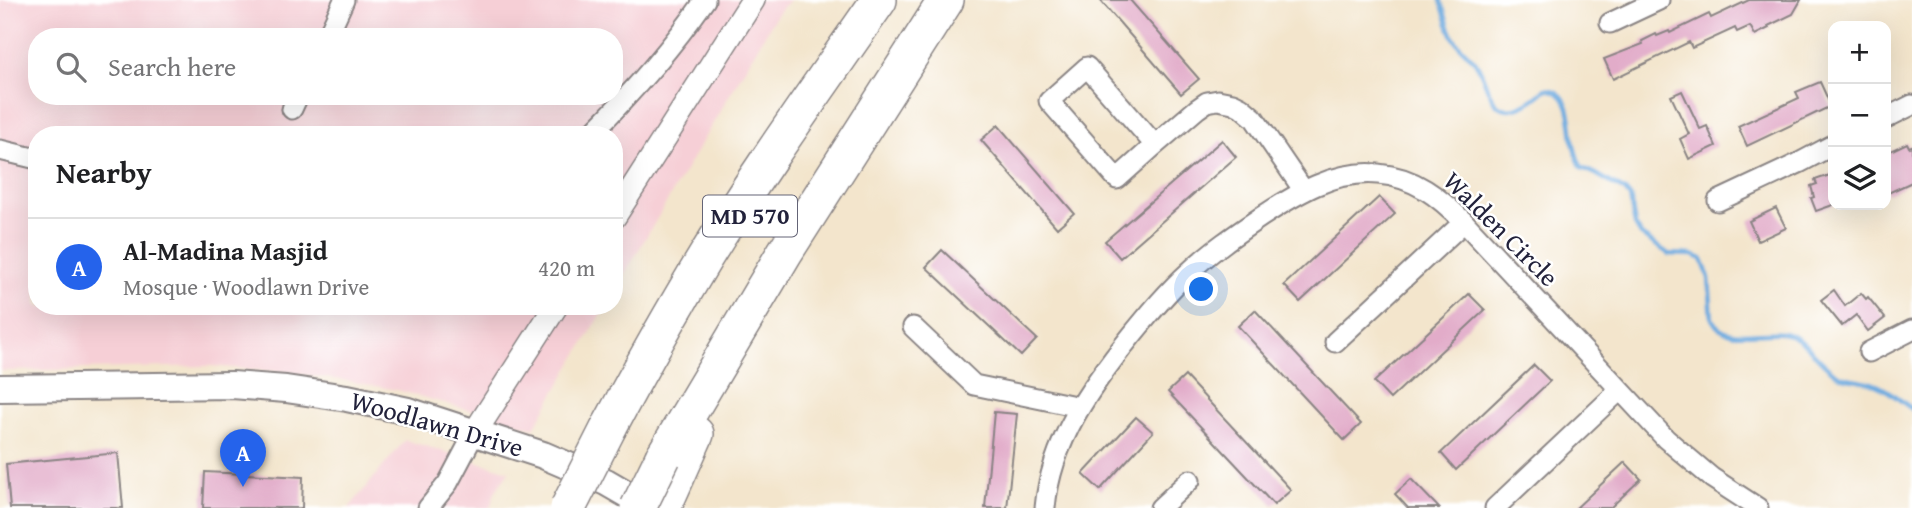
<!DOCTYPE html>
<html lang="en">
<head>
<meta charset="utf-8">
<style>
  :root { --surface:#fff; --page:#f6f6f6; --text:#202124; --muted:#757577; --line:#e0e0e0; --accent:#2563eb }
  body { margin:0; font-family:"Gentium Book Plus",serif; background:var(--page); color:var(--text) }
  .controls { position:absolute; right:21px; top:21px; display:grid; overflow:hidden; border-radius:14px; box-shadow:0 7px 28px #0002 }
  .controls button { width:63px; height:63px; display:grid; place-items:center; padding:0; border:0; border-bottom:2px solid var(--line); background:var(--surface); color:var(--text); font:35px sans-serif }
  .you { position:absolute; left:1202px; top:290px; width:24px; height:24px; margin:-18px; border:5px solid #fff; border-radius:50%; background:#1a73e8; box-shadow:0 0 0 10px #1a73e833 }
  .badge { display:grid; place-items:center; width:46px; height:46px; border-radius:50%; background:var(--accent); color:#fff; font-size:23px; font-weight:700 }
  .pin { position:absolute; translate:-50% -58px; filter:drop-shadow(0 2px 4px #0008) }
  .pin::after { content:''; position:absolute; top:37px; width:24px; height:21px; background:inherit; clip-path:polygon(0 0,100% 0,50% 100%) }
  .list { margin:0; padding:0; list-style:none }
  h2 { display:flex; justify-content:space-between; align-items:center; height:91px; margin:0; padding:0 28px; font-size:30px }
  h2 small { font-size:23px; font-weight:400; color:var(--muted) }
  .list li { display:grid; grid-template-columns:46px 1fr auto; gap:21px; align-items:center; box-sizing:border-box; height:98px; padding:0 28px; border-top:2px solid var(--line) }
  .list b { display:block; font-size:26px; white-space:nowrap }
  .list p { margin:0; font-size:23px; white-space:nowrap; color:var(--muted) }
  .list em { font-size:23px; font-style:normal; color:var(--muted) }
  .icon { flex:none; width:38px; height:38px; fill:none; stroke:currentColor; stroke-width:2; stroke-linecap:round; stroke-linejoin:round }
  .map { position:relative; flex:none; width:1912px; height:508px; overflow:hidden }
  .search { position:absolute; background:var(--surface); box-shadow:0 7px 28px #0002; left:28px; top:28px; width:595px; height:77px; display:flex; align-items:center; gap:18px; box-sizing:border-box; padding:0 24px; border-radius:28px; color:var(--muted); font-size:26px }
  .panel { position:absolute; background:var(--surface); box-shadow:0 7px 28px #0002; left:28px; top:126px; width:595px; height:189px; border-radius:28px }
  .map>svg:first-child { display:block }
</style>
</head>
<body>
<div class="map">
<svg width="1912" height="508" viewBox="0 0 1912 508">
  <rect width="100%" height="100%" fill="#fff"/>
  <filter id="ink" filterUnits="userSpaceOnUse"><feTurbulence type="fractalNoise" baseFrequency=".0143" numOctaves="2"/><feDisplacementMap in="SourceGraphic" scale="14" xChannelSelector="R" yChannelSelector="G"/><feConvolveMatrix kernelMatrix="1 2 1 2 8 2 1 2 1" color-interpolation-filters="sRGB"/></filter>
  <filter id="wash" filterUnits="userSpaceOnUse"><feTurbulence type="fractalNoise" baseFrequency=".00686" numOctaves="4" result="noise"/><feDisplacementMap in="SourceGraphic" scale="28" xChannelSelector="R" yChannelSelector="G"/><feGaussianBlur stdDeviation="1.57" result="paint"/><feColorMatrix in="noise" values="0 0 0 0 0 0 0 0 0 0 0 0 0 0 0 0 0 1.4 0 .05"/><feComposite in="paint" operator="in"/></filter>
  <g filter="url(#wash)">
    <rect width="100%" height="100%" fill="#f3e5cc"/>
    <g fill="#f6cfd6" fill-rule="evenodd">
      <path d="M0,0H789L777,14L614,292V135H37V306H606L534,428L397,390L349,381L285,372L210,366L0,371ZM37,37H614V96H37Z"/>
      <polygon points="405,440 509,471 495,492 490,508 349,508"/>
    </g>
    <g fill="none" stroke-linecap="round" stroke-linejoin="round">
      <path stroke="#6daadf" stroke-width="4.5" d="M1440,0C1446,13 1447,29 1456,41C1462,50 1472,56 1478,66C1484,77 1487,91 1494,101C1508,120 1534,100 1546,89C1574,91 1570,127 1574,146C1576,154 1578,161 1582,168L1596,174L1625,191L1630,197L1635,225L1641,235L1669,254L1692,255L1702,259L1709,278L1712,319C1726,347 1770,325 1793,336C1810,344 1820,366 1839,375C1848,380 1861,379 1871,383C1887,388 1898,399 1912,409"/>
    </g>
    <g id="blocks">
      <g fill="#e2acc9">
        <polygon points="1100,0 1130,0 1199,79 1181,94"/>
        <polygon points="1749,0 1801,0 1793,14 1768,26 1769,28 1755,35 1750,26 1737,32 1735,28 1692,48 1689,42 1613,79 1604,59 1643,44 1642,41 1656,34 1657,36 1669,31 1670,33 1709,14 1711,18"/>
        <polygon points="1820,82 1831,106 1747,146 1738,126 1799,98 1796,92"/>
        <polygon points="1682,91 1700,129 1707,126 1716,146 1689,159 1680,139 1689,134 1671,96"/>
        <polygon points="998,125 1074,213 1057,228 981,140"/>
        <polygon points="1222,140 1236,157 1120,258 1105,241"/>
        <polygon points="1907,143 1909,147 1912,146 1912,182 1886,194 1886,153"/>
        <polygon points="1833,174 1833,205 1816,211 1811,198 1814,197 1811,186 1817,184 1815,180"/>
        <polygon points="1379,197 1395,214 1300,302 1284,285"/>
        <polygon points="1776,208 1786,228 1758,241 1749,221"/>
        <polygon points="942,250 1037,339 1021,356 926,267"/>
        <polygon points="1834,290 1845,306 1861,293 1866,299 1868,297 1885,318 1868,331 1856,315 1842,326 1821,300"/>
        <polygon points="1469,294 1485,310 1390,399 1374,382"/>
        <polygon points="1255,310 1361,424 1344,440 1238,326"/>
        <polygon points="1534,365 1550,381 1456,470 1441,453"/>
        <polygon points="1185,376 1291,490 1274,505 1168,392"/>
        <polygon points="994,412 1017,414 1007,508 985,508"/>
        <polygon points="1136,417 1153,432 1100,490 1083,474"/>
        <polygon points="118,453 123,508 10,508 6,464"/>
        <polygon points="1625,462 1641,479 1610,508 1576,508"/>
        <polygon points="205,472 303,477 302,508 203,508"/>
        <polygon points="1411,479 1439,508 1408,508 1395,494"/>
      </g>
    </g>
  </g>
  <g filter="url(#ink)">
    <use href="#blocks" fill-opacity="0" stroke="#8a8484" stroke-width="2"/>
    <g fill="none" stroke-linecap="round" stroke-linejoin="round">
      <defs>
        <g id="minor">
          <polyline points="1610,23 1659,0"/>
          <polyline points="327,37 344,0"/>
          <polyline points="292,109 298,96"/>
          <polyline points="1886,118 1912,105"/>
          <path d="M590,135C632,93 671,49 705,0"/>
          <polyline points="1155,145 1117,179 1049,101 1087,67 1155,145 1197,109 1207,102 1218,100 1233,103 1241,107 1254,118 1304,191"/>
          <polyline points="0,150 37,159"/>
          <polyline points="1718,201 1799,163 1833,145"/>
          <polyline points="913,327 974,385 1080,407"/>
          <polyline points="1335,342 1464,222"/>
          <polyline points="1869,352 1912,330"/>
          <polyline points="428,508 448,483 475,432"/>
          <path d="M1045,508C1051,441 1091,386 1132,335C1150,313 1168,291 1189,272C1211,251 1236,234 1261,217C1296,194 1334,170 1378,174C1415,177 1439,197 1464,222L1666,439L1712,478L1758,508"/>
          <polyline points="1160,508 1190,480"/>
          <polyline points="1495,508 1620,390"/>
        </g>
        <g id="tertiary">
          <polyline points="614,217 753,0"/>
          <polyline points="475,432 556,306"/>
        </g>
        <polyline id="secondary" points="0,388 232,385 286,389 347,398 408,411 543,455 606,482 651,508"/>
        <g id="motorway">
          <path d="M609,427C640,369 672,312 706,256C760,168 821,84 879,0"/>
          <polyline points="663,457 785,252 946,0"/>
          <polyline points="663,508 696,434"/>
        </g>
      </defs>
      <use href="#minor" stroke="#8a8484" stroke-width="23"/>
      <use href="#tertiary" stroke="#8a8484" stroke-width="26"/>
      <use href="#secondary" stroke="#8a8484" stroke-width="30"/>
      <use href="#motorway" stroke="#8a8484" stroke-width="38"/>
      <use href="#minor" stroke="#fff" stroke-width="19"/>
      <use href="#tertiary" stroke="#fff" stroke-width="23"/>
      <use href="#secondary" stroke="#fff" stroke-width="26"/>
      <use href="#motorway" stroke="#fff" stroke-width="35"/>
      <defs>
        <g id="motorway-bridge">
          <polyline points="568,508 609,427"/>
          <polyline points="638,508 663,457"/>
        </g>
      </defs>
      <use href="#motorway-bridge" stroke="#8a8484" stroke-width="38" stroke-linecap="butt"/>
      <use href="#motorway-bridge" stroke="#fff" stroke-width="35"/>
    </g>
  </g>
  <g text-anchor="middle" stroke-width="5" stroke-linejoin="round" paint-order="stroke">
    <rect fill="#fff" stroke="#646476" stroke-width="2" x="703" y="195.5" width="94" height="41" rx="5"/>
    <g font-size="24" font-weight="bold" fill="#22223b">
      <text x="750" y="224">MD 570</text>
    </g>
    <g font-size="26" fill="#22223b" stroke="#fff">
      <text transform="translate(1501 229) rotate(45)" y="9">Walden Circle</text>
      <text transform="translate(437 424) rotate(16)" y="9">Woodlawn Drive</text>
    </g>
  </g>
</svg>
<div class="controls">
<button>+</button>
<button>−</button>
<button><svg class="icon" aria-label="layers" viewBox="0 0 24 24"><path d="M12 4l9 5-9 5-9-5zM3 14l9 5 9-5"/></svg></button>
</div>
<div class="you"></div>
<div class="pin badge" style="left:243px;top:487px">A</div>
<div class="search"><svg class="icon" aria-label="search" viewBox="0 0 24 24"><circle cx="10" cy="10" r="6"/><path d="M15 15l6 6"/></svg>Search here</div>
<section class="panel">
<h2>Nearby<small></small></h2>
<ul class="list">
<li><span class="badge">A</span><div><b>Al-Madina Masjid</b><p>Mosque · Woodlawn Drive</p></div><em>420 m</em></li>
</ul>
</section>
</div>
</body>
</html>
